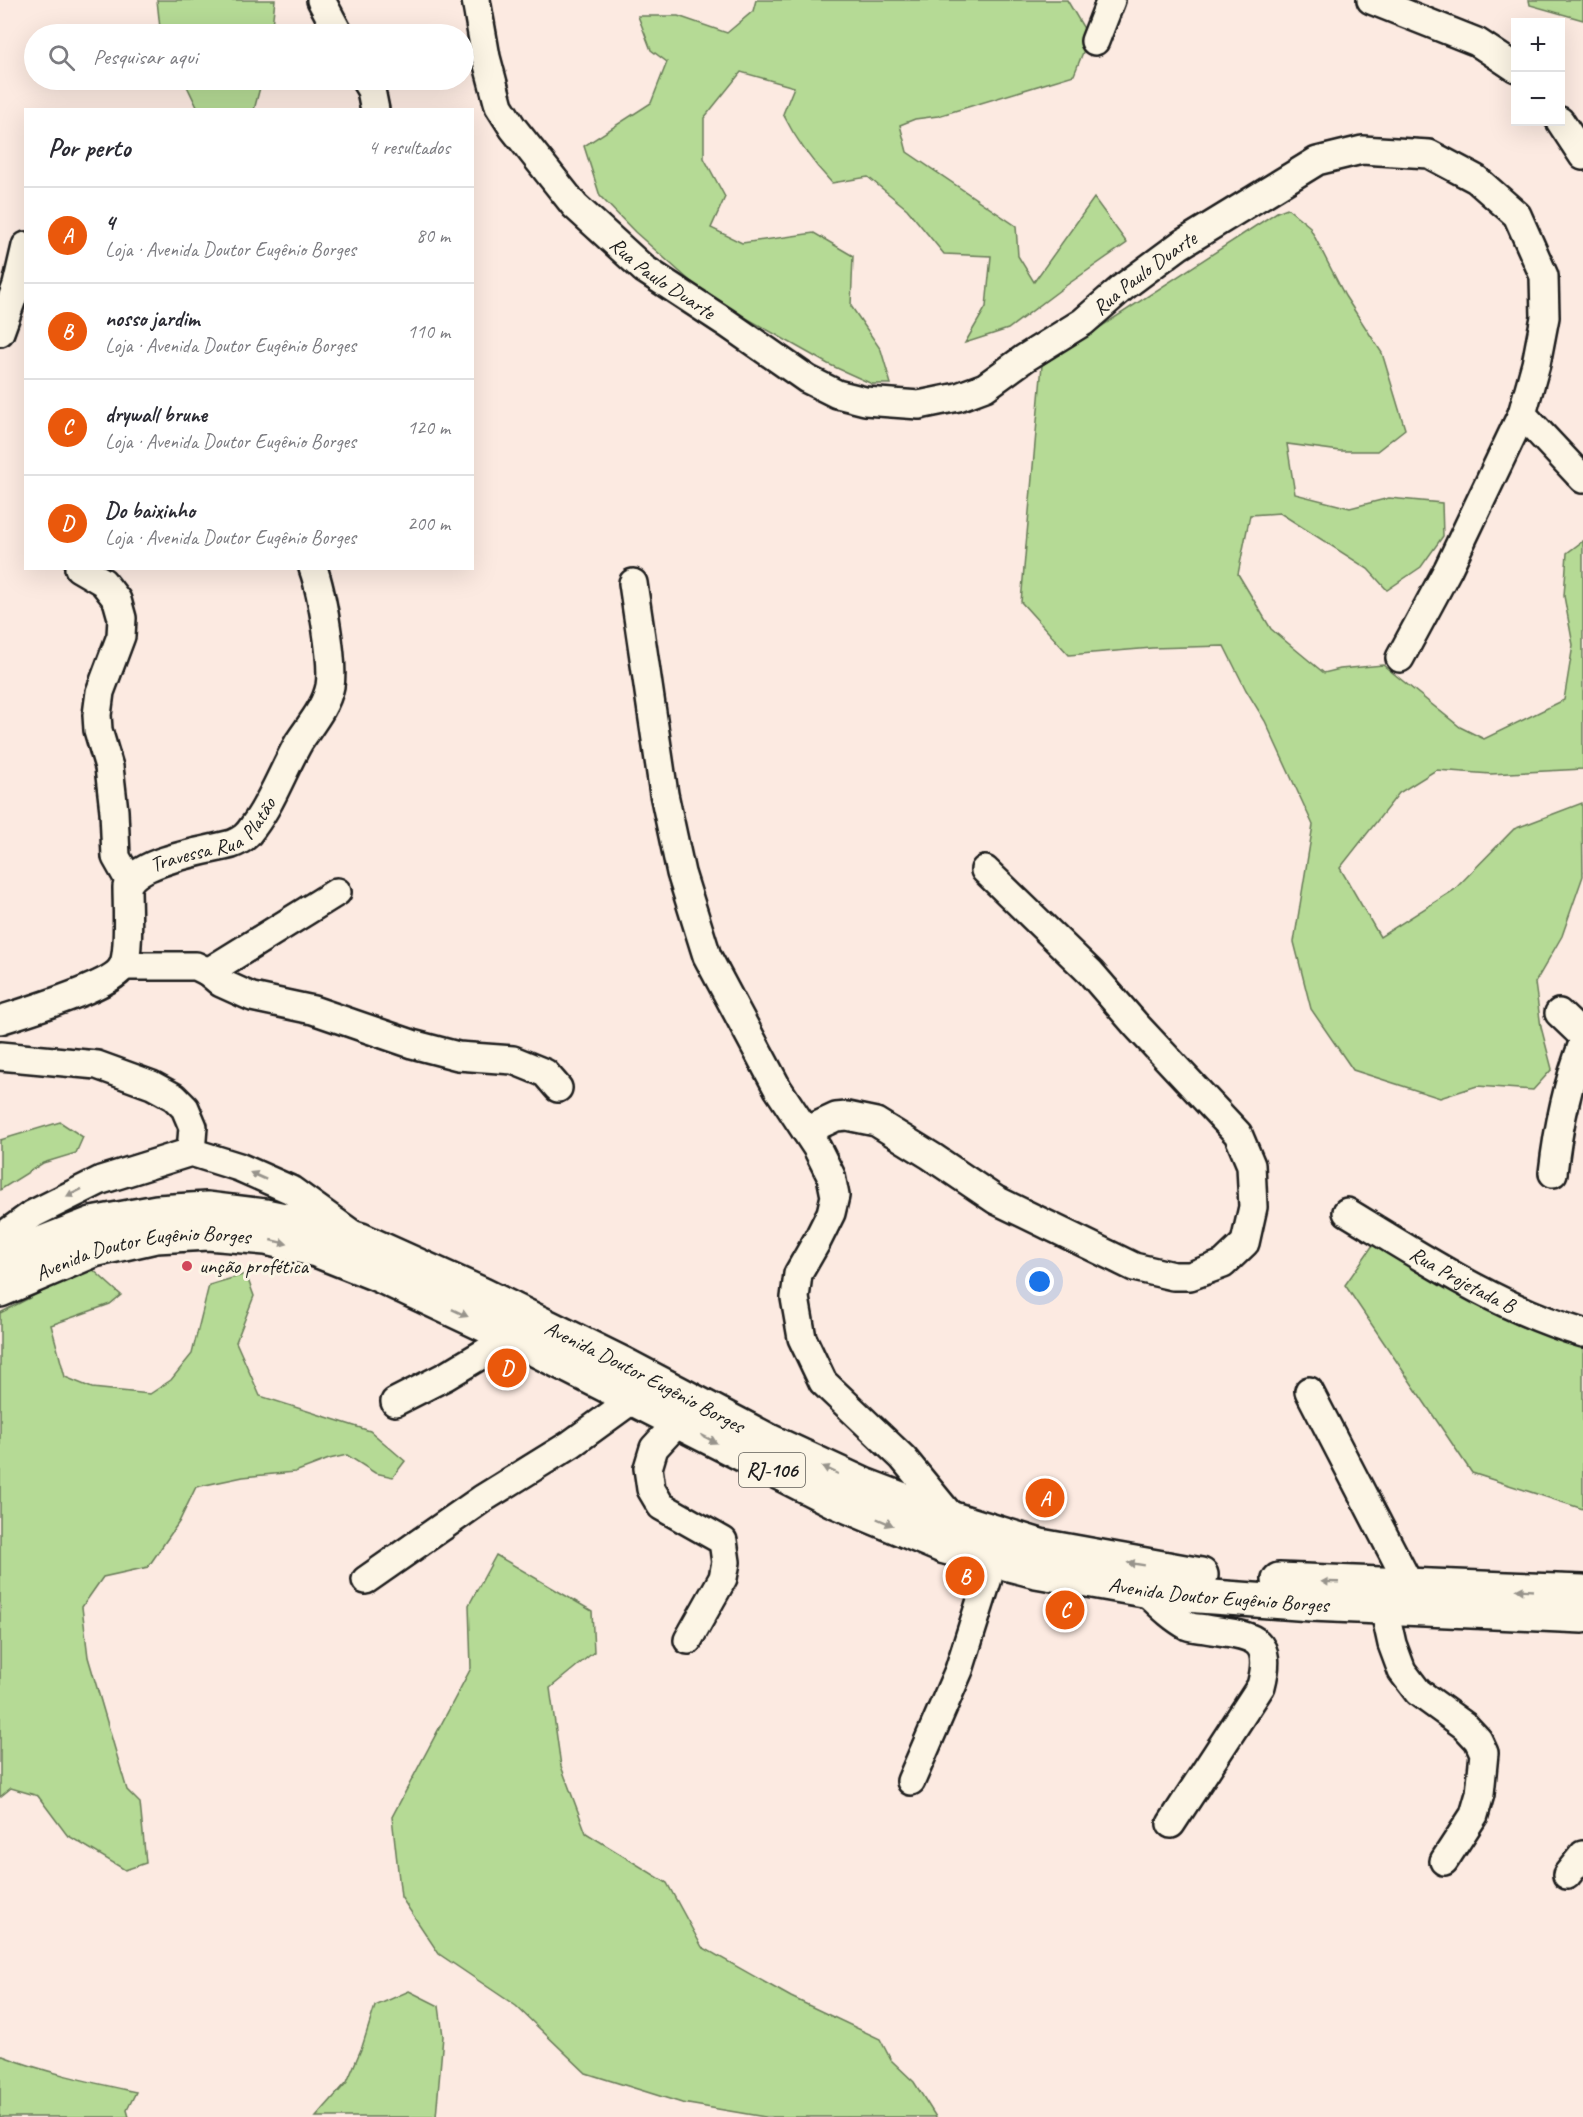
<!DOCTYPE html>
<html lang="pt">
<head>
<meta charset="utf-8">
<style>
  :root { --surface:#fff; --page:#f7f7f7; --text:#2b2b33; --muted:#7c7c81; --line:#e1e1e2; --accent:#ea580c }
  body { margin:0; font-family:Caveat,sans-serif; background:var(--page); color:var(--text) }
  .controls { position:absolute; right:18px; top:18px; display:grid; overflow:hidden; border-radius:0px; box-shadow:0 6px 24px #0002 }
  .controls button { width:54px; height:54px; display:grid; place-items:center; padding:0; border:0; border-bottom:2px solid var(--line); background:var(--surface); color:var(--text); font:30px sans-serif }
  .you { position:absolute; left:1040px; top:1282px; width:21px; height:21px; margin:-15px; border:4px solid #fff; border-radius:50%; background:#1a73e8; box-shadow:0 0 0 9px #1a73e833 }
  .badge { display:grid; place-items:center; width:39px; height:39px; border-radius:50%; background:var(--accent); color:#fff; font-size:20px; font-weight:700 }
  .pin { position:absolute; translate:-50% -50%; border:3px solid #fff; box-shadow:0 2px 6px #0006 }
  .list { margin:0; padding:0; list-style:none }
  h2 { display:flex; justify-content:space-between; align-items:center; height:78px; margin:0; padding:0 24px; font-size:26px }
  h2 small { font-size:20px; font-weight:400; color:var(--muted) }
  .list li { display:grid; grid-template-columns:39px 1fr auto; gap:18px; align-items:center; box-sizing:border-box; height:96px; padding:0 24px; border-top:2px solid var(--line) }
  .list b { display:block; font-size:22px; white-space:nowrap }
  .list p { margin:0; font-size:20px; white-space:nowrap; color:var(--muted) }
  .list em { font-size:20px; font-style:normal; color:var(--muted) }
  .icon { flex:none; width:33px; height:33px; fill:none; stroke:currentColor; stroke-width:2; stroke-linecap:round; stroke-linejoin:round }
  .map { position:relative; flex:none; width:1583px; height:2117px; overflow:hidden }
  .search { position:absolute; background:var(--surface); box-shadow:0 6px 24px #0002; left:24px; top:24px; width:450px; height:66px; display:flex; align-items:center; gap:15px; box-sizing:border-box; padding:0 21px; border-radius:33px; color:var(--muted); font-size:22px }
  .panel { position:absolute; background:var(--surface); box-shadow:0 6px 24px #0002; left:24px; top:108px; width:450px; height:462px; border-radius:0px }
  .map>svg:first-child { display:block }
</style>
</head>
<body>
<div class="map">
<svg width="1583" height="2117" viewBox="0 0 1583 2117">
  <rect width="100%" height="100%" fill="#fceae1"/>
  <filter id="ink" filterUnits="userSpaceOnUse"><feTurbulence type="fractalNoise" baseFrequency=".0167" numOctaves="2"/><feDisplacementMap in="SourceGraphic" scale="12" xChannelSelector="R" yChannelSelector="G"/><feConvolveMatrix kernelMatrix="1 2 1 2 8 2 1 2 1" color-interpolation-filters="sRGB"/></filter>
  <g filter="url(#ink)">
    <g fill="#b5da95" stroke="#687b58" stroke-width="1.5">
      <polygon points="157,0 275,0 271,34 163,34 160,28"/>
      <path d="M756,0H1067L1089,37L1074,75L938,116L915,119L900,125L907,152L1016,226L1018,256L1034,282L1094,198L1127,243L1064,287L1008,329L965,343L986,307L991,256L944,254L907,209L868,177L832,183C812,162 796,140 783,114L794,87L741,72L704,118V158L725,197L711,228L742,243L814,233L853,256L851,306L881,350L891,384H872L828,364L707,296L635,232L600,196L584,146L651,103L667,62L651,50L638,16H678L727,33L753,11Z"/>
      <polygon points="1529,0 1583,0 1583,20 1530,5"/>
      <polygon points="184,80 262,80 254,110 198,109"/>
      <polygon points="1287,208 1309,226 1345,296 1382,353 1405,429 1377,451 1340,451 1287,444 1295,494 1350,508 1389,498 1442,503 1443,536 1421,567 1387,590 1368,569 1280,513 1250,515 1238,574 1271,629 1324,673 1340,669 1383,665 1460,727 1484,739 1564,700 1573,645 1564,596 1567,553 1583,541 1583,769 1491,774 1436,770 1399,793 1340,868 1380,937 1454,890 1514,829 1582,803 1583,876 1562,936 1535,983 1541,1027 1552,1069 1533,1090 1477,1086 1440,1098 1353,1070 1311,1009 1294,942 1313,825 1265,721 1246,690 1224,646 1152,648 1069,655 1021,602 1042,365 1277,212"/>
      <polygon points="60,1122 83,1137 76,1153 43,1163 0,1190 0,1140"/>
      <polygon points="1373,1245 1583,1348 1583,1509 1472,1473 1345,1285"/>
      <polygon points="90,1267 121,1295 110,1304 51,1325 65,1377 92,1388 150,1394 171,1380 192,1354 209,1285 246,1274 254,1296 236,1342 260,1396 370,1431 405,1461 393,1477 375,1473 347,1455 329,1459 295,1472 243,1477 196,1487 179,1522 148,1567 103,1577 82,1607 88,1657 127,1790 140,1803 146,1863 125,1870 67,1835 38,1796 11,1788 0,1797 0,1313"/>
      <polygon points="496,1555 592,1611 594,1652 550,1688 561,1766 586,1833 667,1883 702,1947 791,1997 880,2039 891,2060 914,2082 936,2117 765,2117 682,2103 586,2073 516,2006 439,1954 401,1897 392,1817 471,1668 469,1605"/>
      <polygon points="409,1991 439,2006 443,2036 436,2117 316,2117 347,2082 362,2047 375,2006"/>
      <path d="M0,2055C44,2072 90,2082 136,2092L127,2110L129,2117H0Z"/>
    </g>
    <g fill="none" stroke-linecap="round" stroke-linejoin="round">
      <defs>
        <g id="minor">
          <polyline points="321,0 339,34"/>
          <path id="s1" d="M476,0L486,57L499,106L513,128L575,206L644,269L728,324L807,379L837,394L865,401L919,405L958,397L985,387L1025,358L1083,322L1122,288L1180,245L1317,161L1362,150L1429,154L1476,179L1517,215L1544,276L1545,317L1536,364L1522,414L1448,569L1400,658"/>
          <polyline points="1371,0 1477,42 1516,68"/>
          <polyline points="1095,41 1111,0"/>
          <polyline points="365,80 371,90 375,110"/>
          <polyline points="1560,121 1583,156"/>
          <polyline points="0,332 17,285 26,246"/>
          <polyline points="1522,414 1583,479"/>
          <polyline points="79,568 103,582 117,600 122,618 121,636 100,692 97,715 98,730 109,767 114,811 116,857 129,880"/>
          <polyline points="633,583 664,794 681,873 707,956 778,1089 817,1148 831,1176 835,1196 831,1213 817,1241 798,1274 795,1298 802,1338 823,1382 903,1458 953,1519"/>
          <polyline points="123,966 196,966 208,972 221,983 252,997 313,1010 412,1044 458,1056 513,1060 545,1073 558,1088"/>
          <polyline points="208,972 337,892"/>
          <polyline points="1559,1013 1583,1036"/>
          <path id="s2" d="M0,1020C24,1012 113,986 123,966C130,951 127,906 127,887C136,860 207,851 232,844C242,840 247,836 253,827C272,802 283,770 299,742C310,725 326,707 330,686C334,662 322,593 313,568"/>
          <polyline points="0,1056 97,1065 152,1085 174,1097 185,1108 193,1127 191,1152"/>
          <polyline points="806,1131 836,1117 847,1116 876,1122 931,1156 996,1200 1134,1267 1173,1276 1190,1276 1223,1264 1245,1243 1253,1207 1251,1165 1238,1134 1136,1025 1091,973 985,870"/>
          <path d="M1553,1173C1558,1128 1567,1085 1583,1043"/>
          <path id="s3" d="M1347,1212C1423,1258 1498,1308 1583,1333"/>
          <polyline points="0,1238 33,1214 101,1180 191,1152 239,1167 291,1190 352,1234"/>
          <polyline points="1309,1391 1409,1584"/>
          <polyline points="395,1402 446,1376 511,1337"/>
          <polyline points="678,1422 654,1448 648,1468 651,1489 661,1506 723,1541 726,1562 723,1578 688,1640"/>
          <polyline points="366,1580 482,1499 571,1444 633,1399"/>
          <path d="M1144,1590C1157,1602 1171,1617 1188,1626C1193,1628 1200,1628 1206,1629C1247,1636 1275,1633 1261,1686L1171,1824"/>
          <polyline points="1384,1608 1392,1644 1402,1671 1418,1692 1465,1726 1478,1740 1484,1753 1480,1794 1474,1815 1444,1861"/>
          <polyline points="911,1781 959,1670 994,1559"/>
          <polyline points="1567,1875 1583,1855"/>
        </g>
        <g id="highway">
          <path id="s4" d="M0,1262L25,1250L92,1224L157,1212L207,1209L265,1216L313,1226L361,1240L481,1294L623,1364L769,1441L864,1485L953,1519L1040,1546L1201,1575"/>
          <path id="s5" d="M0,1290L94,1250L156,1236L208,1233L266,1238L316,1250L379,1275L511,1337L833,1500L945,1547L1036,1571L1144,1590L1199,1596L1311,1604L1583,1616"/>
          <polyline points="1279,1580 1583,1592"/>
        </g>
      </defs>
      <use href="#minor" stroke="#1c1c1c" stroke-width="32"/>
      <use href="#highway" stroke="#1c1c1c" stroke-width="38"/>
      <use href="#minor" stroke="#fcf5e5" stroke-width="27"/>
      <use href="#highway" stroke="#fcf5e5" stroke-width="33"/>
    </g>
    <defs><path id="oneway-solid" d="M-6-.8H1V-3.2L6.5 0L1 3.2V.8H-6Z" transform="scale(1.5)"/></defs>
    <g fill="#97938b">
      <use href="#oneway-solid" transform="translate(258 1176) rotate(-156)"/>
      <use href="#oneway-solid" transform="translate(74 1193) rotate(153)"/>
      <use href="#oneway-solid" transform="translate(279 1242) rotate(13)"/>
      <use href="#oneway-solid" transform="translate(460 1313) rotate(25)"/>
      <use href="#oneway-solid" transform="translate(709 1439) rotate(27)"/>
      <use href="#oneway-solid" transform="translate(830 1470) rotate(-155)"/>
      <use href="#oneway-solid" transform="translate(885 1522) rotate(23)"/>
      <use href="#oneway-solid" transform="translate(1136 1564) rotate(-171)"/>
      <use href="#oneway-solid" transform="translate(1330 1582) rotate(-178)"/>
      <use href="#oneway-solid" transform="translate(1525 1590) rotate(-177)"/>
    </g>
  </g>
  <circle fill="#d1495b" stroke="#fcf5e5" stroke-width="2" cx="187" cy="1266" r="6"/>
  <g text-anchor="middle" stroke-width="6" stroke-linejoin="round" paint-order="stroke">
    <rect fill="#fcf5e5" stroke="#5f5d58" stroke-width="1.5" x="739" y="1453" width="66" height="34" rx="4.5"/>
    <g font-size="20" font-weight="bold" fill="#1c1c1c">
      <text x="772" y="1477">RJ-106</text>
    </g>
    <g font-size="21" fill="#1c1c1c" stroke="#fcf5e5">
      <text dy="7" stroke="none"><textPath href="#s1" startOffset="906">Rua Paulo Duarte</textPath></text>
      <text dy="7" stroke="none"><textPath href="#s1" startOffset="348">Rua Paulo Duarte</textPath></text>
      <text dy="7" stroke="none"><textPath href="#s2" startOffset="320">Travessa Rua Platão</textPath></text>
      <text dy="7" stroke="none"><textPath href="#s5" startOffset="150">Avenida Doutor Eugênio Borges</textPath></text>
      <text dy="7" stroke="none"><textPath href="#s3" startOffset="134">Rua Projetada B</textPath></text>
      <text dy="7" stroke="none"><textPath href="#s4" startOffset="688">Avenida Doutor Eugênio Borges</textPath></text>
      <text dy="7" stroke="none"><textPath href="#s5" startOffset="1302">Avenida Doutor Eugênio Borges</textPath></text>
    </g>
    <g font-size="21" fill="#1c1c1c" stroke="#fcf5e5" text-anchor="start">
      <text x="199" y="1273">unção profética</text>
    </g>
  </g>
</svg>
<div class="controls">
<button>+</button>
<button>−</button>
</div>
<div class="you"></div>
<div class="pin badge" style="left:1045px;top:1498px">A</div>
<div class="pin badge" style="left:965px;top:1576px">B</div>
<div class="pin badge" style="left:1065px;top:1610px">C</div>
<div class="pin badge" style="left:507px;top:1368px">D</div>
<div class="search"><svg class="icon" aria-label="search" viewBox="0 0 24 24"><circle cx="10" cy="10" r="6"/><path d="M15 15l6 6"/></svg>Pesquisar aqui</div>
<section class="panel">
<h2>Por perto<small>4 resultados</small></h2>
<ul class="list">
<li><span class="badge">A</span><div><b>4</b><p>Loja · Avenida Doutor Eugênio Borges</p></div><em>80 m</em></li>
<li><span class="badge">B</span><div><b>nosso jardim</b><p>Loja · Avenida Doutor Eugênio Borges</p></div><em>110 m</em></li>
<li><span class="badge">C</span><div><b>drywall brune</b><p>Loja · Avenida Doutor Eugênio Borges</p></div><em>120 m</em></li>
<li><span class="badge">D</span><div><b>Do baixinho</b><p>Loja · Avenida Doutor Eugênio Borges</p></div><em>200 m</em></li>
</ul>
</section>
</div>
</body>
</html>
